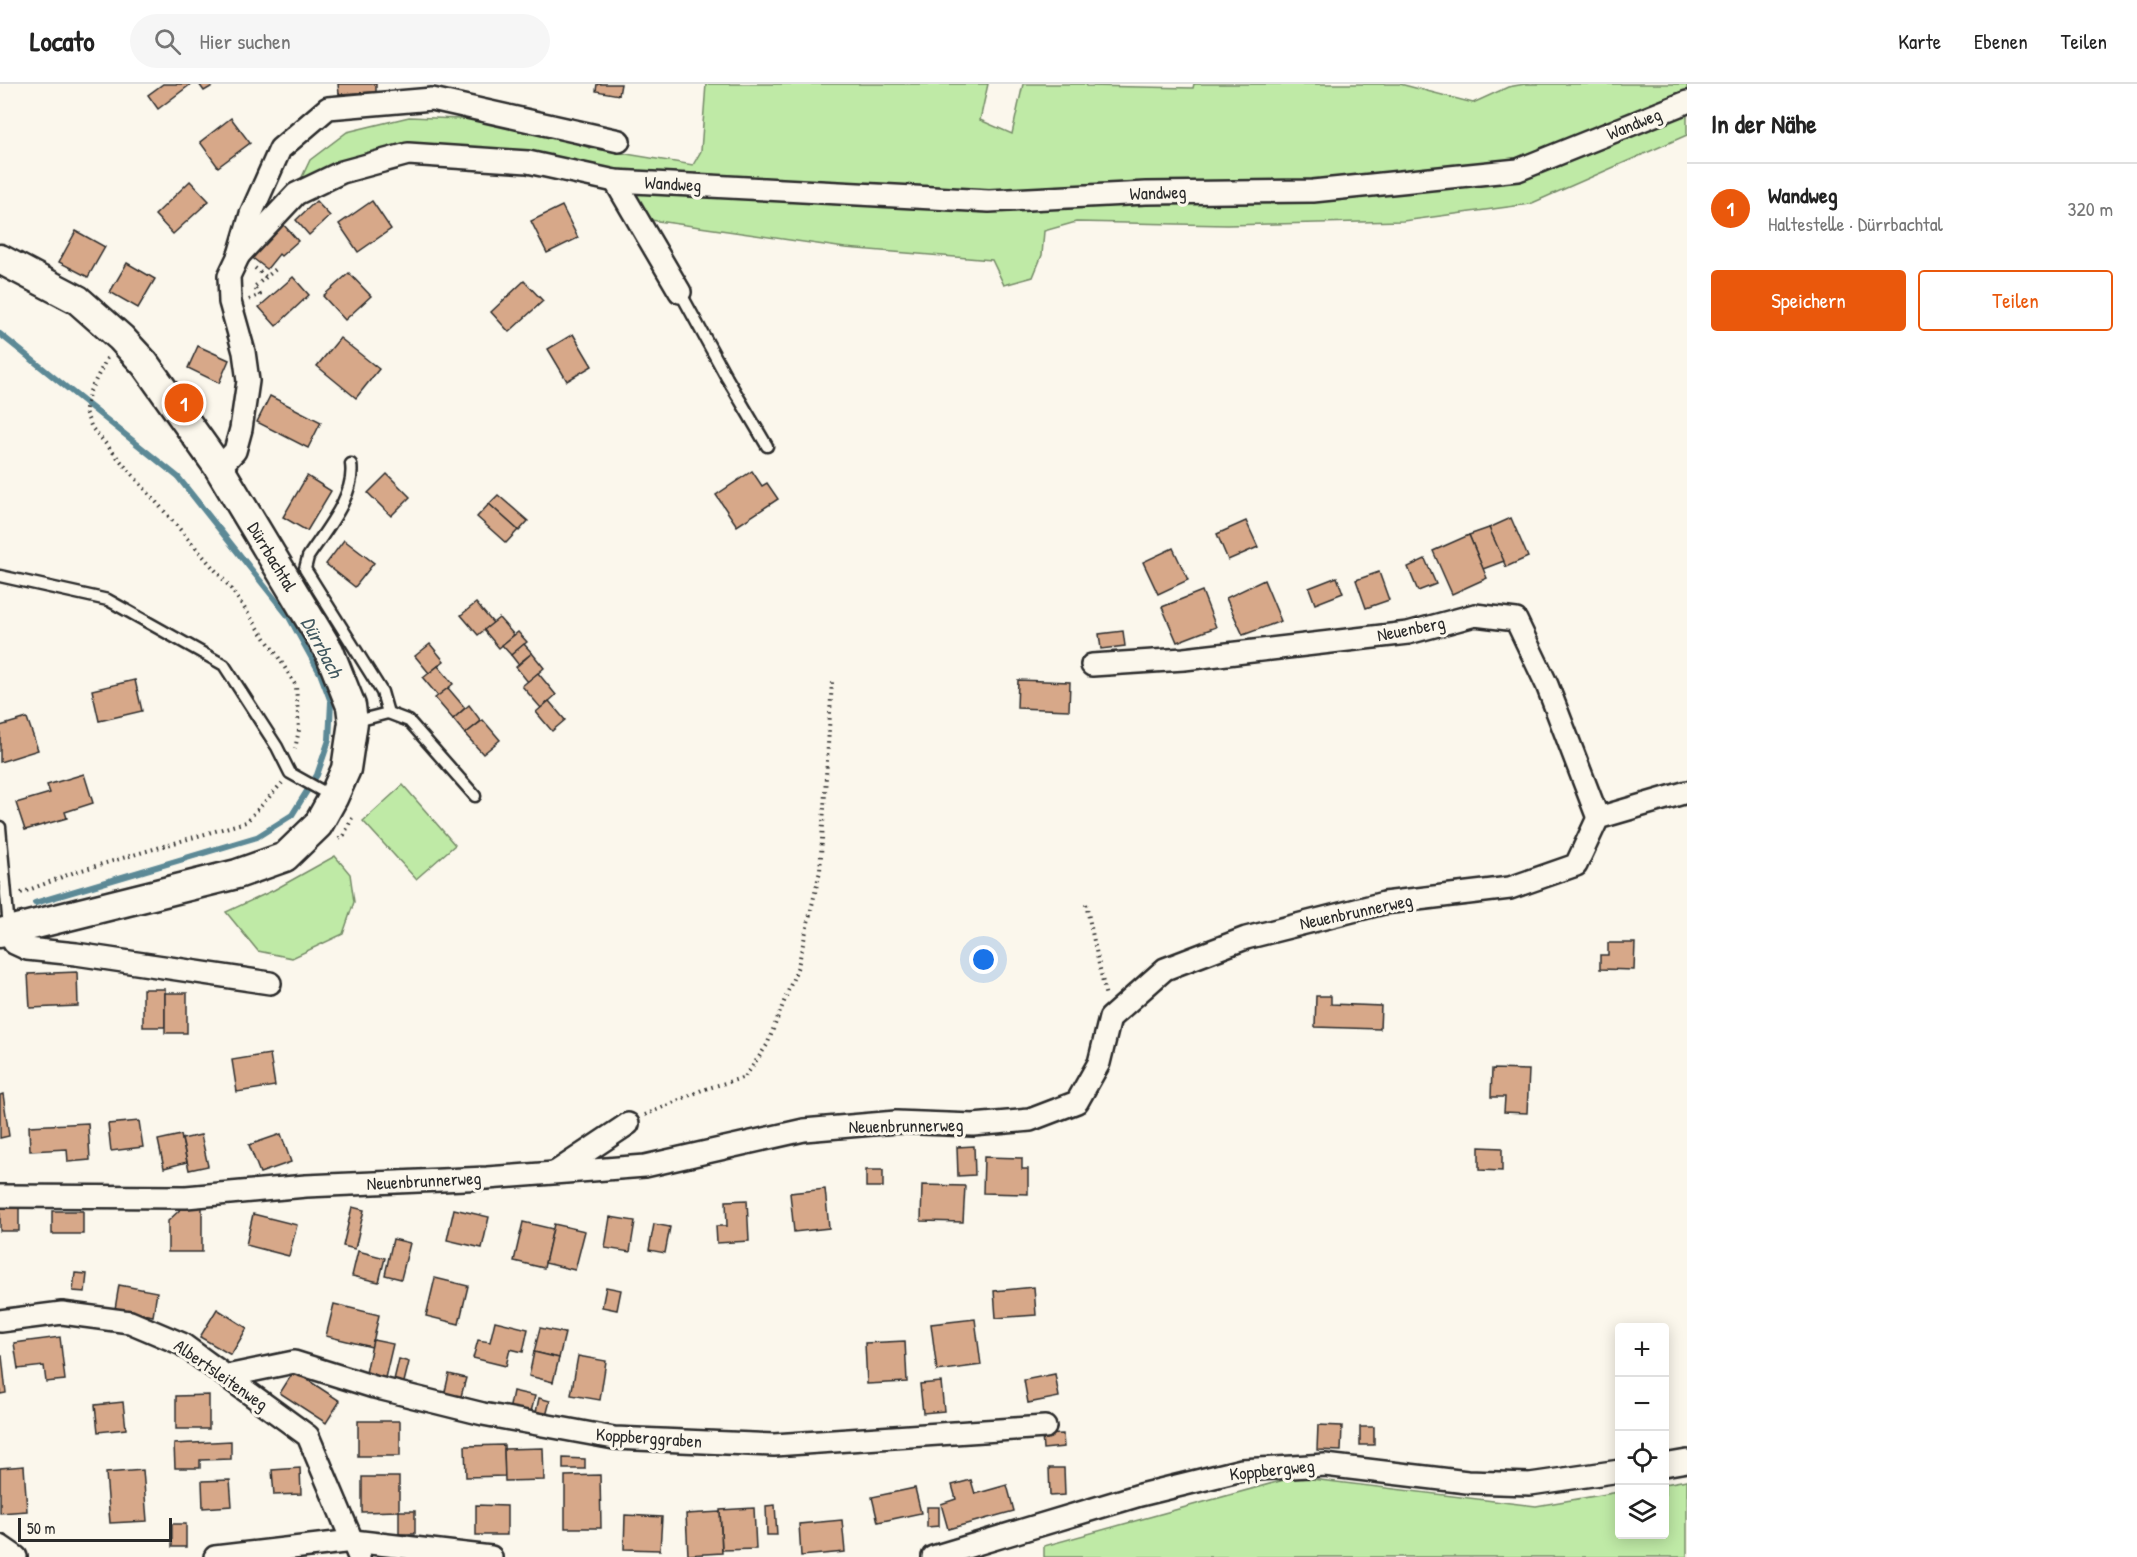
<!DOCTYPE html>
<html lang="de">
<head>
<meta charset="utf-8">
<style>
  :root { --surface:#fff; --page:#f6f6f6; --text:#222; --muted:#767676; --line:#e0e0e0; --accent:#ea580c }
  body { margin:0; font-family:"Patrick Hand",sans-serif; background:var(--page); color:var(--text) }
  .controls { position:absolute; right:18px; bottom:18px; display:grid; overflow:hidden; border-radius:6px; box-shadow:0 3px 15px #0003 }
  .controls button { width:54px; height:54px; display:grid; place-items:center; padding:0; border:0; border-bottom:2px solid var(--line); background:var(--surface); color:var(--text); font:30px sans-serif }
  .scale { position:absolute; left:18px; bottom:15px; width:154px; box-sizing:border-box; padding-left:6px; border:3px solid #2b2b2b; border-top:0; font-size:16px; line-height:21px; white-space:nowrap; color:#2b2b2b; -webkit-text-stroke:4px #fbf7ec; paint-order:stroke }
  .you { position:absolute; left:984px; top:876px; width:21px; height:21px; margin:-15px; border:4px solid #fff; border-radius:50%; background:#1a73e8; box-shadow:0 0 0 9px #1a73e833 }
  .badge { display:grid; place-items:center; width:39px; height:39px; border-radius:50%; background:var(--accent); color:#fff; font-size:20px; font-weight:700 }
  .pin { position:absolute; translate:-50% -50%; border:3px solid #fff; box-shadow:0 2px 6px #0006 }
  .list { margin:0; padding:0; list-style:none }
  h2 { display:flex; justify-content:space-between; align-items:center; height:78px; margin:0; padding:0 24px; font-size:26px }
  h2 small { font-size:20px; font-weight:400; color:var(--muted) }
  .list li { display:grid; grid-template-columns:39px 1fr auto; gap:18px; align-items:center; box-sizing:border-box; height:90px; padding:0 24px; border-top:2px solid var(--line) }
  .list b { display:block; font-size:22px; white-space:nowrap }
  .list p { margin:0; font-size:20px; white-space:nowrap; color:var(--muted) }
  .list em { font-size:20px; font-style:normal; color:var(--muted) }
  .actions { display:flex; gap:12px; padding:18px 24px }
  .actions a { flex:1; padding:14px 0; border:2px solid var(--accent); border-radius:6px; text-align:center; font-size:21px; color:var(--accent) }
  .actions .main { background:var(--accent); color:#fff }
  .icon { flex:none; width:33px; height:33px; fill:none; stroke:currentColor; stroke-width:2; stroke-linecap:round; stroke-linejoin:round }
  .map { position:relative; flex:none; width:1687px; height:1473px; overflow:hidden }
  header { display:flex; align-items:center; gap:36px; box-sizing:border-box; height:84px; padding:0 30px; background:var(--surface); border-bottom:2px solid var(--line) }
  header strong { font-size:28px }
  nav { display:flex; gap:33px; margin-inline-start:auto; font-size:21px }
  .search { width:420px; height:54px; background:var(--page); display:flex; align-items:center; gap:15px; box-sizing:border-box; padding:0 21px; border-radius:33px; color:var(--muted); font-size:22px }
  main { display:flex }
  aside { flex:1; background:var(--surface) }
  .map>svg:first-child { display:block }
</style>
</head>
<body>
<header>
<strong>Locato</strong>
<div class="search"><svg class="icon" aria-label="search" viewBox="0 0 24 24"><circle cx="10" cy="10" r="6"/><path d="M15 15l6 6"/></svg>Hier suchen</div>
<nav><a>Karte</a><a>Ebenen</a><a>Teilen</a></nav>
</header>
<main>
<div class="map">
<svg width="1687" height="1473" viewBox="0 0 1687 1473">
  <rect width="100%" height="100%" fill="#fbf7ec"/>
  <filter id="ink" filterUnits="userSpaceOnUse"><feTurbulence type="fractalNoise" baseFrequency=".0167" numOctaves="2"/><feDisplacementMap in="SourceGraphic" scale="12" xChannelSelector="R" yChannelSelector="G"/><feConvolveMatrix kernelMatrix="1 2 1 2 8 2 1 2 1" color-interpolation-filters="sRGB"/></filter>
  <g filter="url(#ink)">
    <g fill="#bfeaa6" stroke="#758a68" stroke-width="1.5">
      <polygon points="706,0 988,0 980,36 1012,50 1023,0 1086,0 1087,2 1193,4 1194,0 1400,0 1473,19 1508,3 1525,0 1687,0 1687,51 1530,120 1403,137 1227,141 1076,138 1044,147 1042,171 1033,193 1004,201 992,176 845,164 651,136 631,112 479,65 302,102 301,95 310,76 347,48 409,33 484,36 547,50 590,64 693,81 701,67"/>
      <polygon points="403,701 455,761 416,795 363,737"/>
      <polygon points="335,772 350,790 354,818 343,850 292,874 258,867 226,828 274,806"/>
      <polygon points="1295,1393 1536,1422 1619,1408 1620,1450 1664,1450 1665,1400 1687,1396 1687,1473 1044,1473 1044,1462"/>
    </g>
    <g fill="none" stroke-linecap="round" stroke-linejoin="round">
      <polyline stroke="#5c8996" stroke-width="6" points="0,250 178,393 289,533 320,589 331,618 329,656 317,691 292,731 257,753 35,819"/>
    </g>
    <g fill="#d7a889" stroke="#2b2b2b" stroke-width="1.5">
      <polygon points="163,0 191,0 158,25 148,11"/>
      <polygon points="199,0 216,0 204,7"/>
      <polygon points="338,0 376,0 376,8 339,10"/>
      <polygon points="597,0 621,0 619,11 596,7"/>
      <polygon points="231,34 250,59 218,83 200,58"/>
      <polygon points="190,97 209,117 173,150 155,131"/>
      <polygon points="316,117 330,132 309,151 296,136"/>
      <polygon points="372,117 391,145 358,168 339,140"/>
      <polygon points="562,122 578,154 547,169 531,137"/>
      <polygon points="282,139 298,157 281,172 279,170 267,185 250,172"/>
      <polygon points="76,147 105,163 88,193 59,178"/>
      <polygon points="127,179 155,195 138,224 110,208"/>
      <polygon points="349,189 371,212 345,236 323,212"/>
      <polygon points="293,193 309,211 276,242 259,223"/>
      <polygon points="524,197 543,217 509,248 491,228"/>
      <polygon points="573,250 592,282 567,297 548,265"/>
      <polygon points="340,254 379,285 356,314 317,282"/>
      <polygon points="198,262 229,276 219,299 188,284"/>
      <polygon points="270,312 321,338 308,364 257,338"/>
      <polygon points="752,387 762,402 767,399 778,415 737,442 716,411"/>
      <polygon points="387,390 410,413 391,432 368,409"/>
      <polygon points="307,392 331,407 307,447 283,433"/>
      <polygon points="498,411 528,437 519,447 489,420"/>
      <polygon points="489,420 518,446 506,459 477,433"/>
      <polygon points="1511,434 1528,473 1506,483 1489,444"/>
      <polygon points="1246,437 1258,463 1228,476 1217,450"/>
      <polygon points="1489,444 1504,477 1483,485 1469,451"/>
      <polygon points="1469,451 1487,494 1452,510 1433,467"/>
      <polygon points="344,456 374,479 355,503 326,480"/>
      <polygon points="1173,464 1188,496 1158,510 1143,478"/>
      <polygon points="1425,475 1436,500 1418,507 1408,483"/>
      <polygon points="1379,488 1389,516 1366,524 1356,496"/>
      <polygon points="1337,493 1343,509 1315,520 1309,504"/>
      <polygon points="1264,496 1281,537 1243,551 1226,514"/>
      <polygon points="1202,507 1216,543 1177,558 1162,523"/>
      <polygon points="476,519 493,539 478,551 461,531"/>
      <polygon points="499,534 514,551 499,564 484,546"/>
      <polygon points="1123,547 1125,562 1101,565 1099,550"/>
      <polygon points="518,548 527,558 511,571 502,561"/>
      <polygon points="430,560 444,577 429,589 415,572"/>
      <polygon points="524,560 532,569 518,580 511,571"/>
      <polygon points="532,569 544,584 528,598 516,583"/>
      <polygon points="438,582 453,600 438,612 423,594"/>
      <polygon points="538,589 556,611 541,624 522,602"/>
      <polygon points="135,596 142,627 99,637 92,606"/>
      <polygon points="1018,596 1070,598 1069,626 1017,624"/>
      <polygon points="448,604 465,624 453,635 435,614"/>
      <polygon points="549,617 565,636 552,647 536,628"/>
      <polygon points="469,621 481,637 465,650 453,635"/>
      <polygon points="27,634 38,666 0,678 0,642"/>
      <polygon points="483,636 500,656 483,670 465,650"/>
      <polygon points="84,690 93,719 65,728 67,734 25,746 16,719 50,709 47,701"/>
      <polygon points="1608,859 1635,859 1634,886 1600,885 1600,871 1608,871"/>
      <polygon points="77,888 78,922 30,924 28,890"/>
      <rect x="143" y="905" width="22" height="38"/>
      <rect x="165" y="909" width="22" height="40"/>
      <polygon points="1316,912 1331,912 1331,920 1381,922 1380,945 1315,943"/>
      <polygon points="270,970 275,1002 237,1008 232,976"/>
      <polygon points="1492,985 1529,986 1527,1029 1504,1028 1505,1013 1491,1013"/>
      <polygon points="3,1010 9,1052 0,1054 0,1011"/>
      <polygon points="139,1037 143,1063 111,1067 108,1040"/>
      <polygon points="88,1039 90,1076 68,1078 67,1065 30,1067 29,1042"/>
      <polygon points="281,1050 291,1078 260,1089 249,1061"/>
      <polygon points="181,1051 187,1078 164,1084 158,1056"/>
      <polygon points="201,1051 208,1082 189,1086 182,1055"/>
      <polygon points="974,1062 975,1091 958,1092 957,1063"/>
      <polygon points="1479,1063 1502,1064 1502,1087 1479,1086"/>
      <polygon points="984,1073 1022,1074 1022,1085 1028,1085 1028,1110 983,1109"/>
      <rect x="866" y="1086" width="17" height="17"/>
      <polygon points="922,1101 965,1102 963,1138 921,1137"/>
      <polygon points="825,1105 829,1144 794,1148 790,1109"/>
      <polygon points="747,1116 749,1157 717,1159 716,1142 727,1142 726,1117"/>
      <polygon points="184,1122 202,1122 202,1168 168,1168 168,1137"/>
      <polygon points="352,1123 364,1126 355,1165 343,1162"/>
      <rect x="0" y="1124" width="19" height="23"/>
      <polygon points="454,1125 489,1133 482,1164 447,1156"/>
      <rect x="52" y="1127" width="31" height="23"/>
      <polygon points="253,1130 297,1141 289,1172 246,1161"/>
      <polygon points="610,1133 635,1137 630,1168 605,1164"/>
      <polygon points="523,1138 553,1145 544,1184 514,1177"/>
      <polygon points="554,1140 585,1147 575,1186 545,1179"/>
      <polygon points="654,1140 670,1143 665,1169 649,1166"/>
      <polygon points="393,1155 410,1159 401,1195 385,1191"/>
      <polygon points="358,1167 385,1174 379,1198 352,1192"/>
      <polygon points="75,1189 87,1190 85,1208 73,1207"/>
      <polygon points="435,1194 468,1202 459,1240 426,1232"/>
      <polygon points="119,1201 157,1208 153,1232 115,1225"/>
      <polygon points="606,1203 621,1206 617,1226 602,1223"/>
      <polygon points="1034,1203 1036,1231 996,1234 994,1207"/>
      <polygon points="334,1220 379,1231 372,1263 326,1252"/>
      <polygon points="217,1225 247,1244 231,1271 200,1253"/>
      <polygon points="975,1235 981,1281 937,1287 931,1240"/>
      <polygon points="495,1237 528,1245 523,1268 510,1265 506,1282 473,1274 478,1256 490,1258"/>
      <polygon points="540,1244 565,1249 559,1274 534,1268"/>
      <polygon points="60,1253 65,1296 46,1298 44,1282 18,1285 14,1259"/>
      <polygon points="373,1256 393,1260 385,1294 366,1289"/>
      <polygon points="905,1257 907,1298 867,1300 865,1259"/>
      <polygon points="534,1268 559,1274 553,1298 529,1292"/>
      <polygon points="0,1272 2,1272 6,1309 0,1310"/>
      <polygon points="578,1272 606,1277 600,1316 571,1311"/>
      <polygon points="399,1275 409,1278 404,1298 394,1296"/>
      <polygon points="294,1287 340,1317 326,1339 280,1309"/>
      <polygon points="449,1290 466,1294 460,1316 444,1312"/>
      <polygon points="1055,1290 1059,1313 1028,1319 1024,1296"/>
      <polygon points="941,1298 944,1327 923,1329 920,1300"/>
      <polygon points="513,1307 535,1312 530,1332 509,1327"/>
      <polygon points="209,1311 209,1345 176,1345 176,1312"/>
      <polygon points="539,1314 550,1317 545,1336 535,1333"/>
      <polygon points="123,1318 126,1345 98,1348 95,1321"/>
      <rect x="358" y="1337" width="42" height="35"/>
      <polygon points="1318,1341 1342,1342 1341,1367 1317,1366"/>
      <rect x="1360" y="1343" width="14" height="18"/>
      <polygon points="1063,1350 1064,1363 1043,1365 1042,1351"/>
      <polygon points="231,1357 231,1375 200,1376 200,1384 175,1384 174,1360"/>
      <polygon points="504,1361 505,1392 466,1393 465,1362"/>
      <polygon points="543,1364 544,1396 505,1397 504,1365"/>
      <polygon points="563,1374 585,1375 585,1385 563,1385"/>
      <polygon points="24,1382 27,1427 0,1429 0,1384"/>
      <polygon points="300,1384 301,1410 274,1411 272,1386"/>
      <polygon points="1049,1384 1064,1384 1065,1411 1050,1412"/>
      <polygon points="143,1386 147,1437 110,1439 106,1389"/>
      <polygon points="600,1391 601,1444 565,1444 565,1392"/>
      <polygon points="362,1393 399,1393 399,1427 362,1428"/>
      <polygon points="230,1396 232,1422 203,1424 202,1397"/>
      <polygon points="971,1396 975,1410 1007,1401 1014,1427 948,1445 941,1420 956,1415 952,1401"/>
      <polygon points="915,1404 921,1429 878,1438 872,1413"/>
      <polygon points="476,1421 507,1422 507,1451 476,1451"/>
      <polygon points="775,1421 777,1451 767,1451 766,1422"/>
      <polygon points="927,1423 939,1423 939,1442 927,1443"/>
      <polygon points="754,1424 756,1465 722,1466 720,1426"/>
      <rect x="399" y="1427" width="16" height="23"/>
      <polygon points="720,1428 722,1469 688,1471 686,1430"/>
      <polygon points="625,1431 662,1433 660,1466 624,1465"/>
      <polygon points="842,1436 845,1468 801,1472 799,1440"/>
      <rect x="172" y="1440" width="14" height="23"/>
    </g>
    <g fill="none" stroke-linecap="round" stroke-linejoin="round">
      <defs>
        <g id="lane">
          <polyline points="680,208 727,294 767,362"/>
          <path d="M351,380C356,411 325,447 308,473L305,485L382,608L388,629L409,637L475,712"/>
          <polyline points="0,492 108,516 224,581 277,663 290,689 333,713"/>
          <polyline points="353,638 388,629"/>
          <polyline points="0,743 9,844"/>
        </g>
        <g id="street">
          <polyline points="615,97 680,208"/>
          <polyline points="239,171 296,110 342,88 408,70 528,78 615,97 989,117 1146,109 1313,107 1518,86 1687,18"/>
          <polyline points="219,384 235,367 241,345 248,297 244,268 230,218 229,192 239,171 251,130 280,65 328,24 432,15 619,57"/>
          <polyline points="1092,581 1184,575 1408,549 1475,531 1516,536 1547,601 1598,734"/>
          <polyline points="9,847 14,859 27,865 76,870 270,899"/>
          <polyline points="556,1088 628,1040"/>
          <polyline points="0,1112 186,1113 306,1102 487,1094 645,1082 804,1046 896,1038 973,1041 1030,1036 1077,1018 1099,979 1110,934 1165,885 1246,854 1384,819 1510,804 1576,781 1598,734 1687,708"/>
          <polyline points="0,1237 62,1229 130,1238 182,1260 308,1352 359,1473"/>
          <polyline points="227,1292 294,1278 374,1303 483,1330 614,1354 774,1361 1045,1343"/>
          <polyline points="1664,1381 1687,1377"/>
          <polyline points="0,1462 16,1473"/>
          <polyline points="215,1473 353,1457 491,1473"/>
          <polyline points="933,1473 1140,1411 1242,1386 1325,1381 1467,1398 1530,1400 1620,1387"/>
        </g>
        <polyline id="secondary" points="0,175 78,216 121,254 145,280 219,384 329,567 351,622 353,638 346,685 333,714 318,741 285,773 237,790 0,849"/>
      </defs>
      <use href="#lane" stroke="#2b2b2b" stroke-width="15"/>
      <use href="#street" stroke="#2b2b2b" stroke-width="26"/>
      <use href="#secondary" stroke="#2b2b2b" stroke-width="33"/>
      <g stroke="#2b2b2b" stroke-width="4" stroke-dasharray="1.5 4.5" stroke-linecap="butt">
        <polyline points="255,184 266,193"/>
        <polyline points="249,216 260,211 254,203 276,185"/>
        <polyline points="107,274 89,309 85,328 92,344 229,502 279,574 296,602 299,646 295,665"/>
        <polyline points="339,755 344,751 352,734"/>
        <polyline points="21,809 75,788 246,738 282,699"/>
        <polyline points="1086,820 1106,913"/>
        <polyline points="645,1031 702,1006 745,993 767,961 798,882 820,787 832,598"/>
      </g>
      <use href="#lane" stroke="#fbf7ec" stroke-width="10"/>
      <use href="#street" stroke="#fbf7ec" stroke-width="21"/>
      <use href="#secondary" stroke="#fbf7ec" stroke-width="28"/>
    </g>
  </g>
  <g text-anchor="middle" stroke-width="6" stroke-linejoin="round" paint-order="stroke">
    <g font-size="18" fill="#2b2b2b" stroke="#fbf7ec">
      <text transform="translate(1634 40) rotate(-22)" y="6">Wandweg</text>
      <text transform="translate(673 100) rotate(3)" y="6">Wandweg</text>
      <text transform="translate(1158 109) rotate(-2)" y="6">Wandweg</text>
      <text transform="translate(272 473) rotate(59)" y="6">Dürrbachtal</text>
      <text transform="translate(1411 545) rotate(-11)" y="6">Neuenberg</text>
      <text transform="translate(1356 828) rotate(-12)" y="6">Neuenbrunnerweg</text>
      <text transform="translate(906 1042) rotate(-1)" y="6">Neuenbrunnerweg</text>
      <text transform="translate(424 1097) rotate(-3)" y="6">Neuenbrunnerweg</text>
      <text transform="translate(221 1291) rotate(35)" y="6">Albertsleitenweg</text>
      <text transform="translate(649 1354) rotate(4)" y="6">Koppberggraben</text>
      <text transform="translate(1272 1386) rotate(-6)" y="6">Koppbergweg</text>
    </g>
    <g font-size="20" font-style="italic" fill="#445a61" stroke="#fbf7ec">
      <text transform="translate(322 563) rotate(62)" y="7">Dürrbach</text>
    </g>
  </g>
</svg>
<div class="controls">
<button>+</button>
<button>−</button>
<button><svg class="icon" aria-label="locate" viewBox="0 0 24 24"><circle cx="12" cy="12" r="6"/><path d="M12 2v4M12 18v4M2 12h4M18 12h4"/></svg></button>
<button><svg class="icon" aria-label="layers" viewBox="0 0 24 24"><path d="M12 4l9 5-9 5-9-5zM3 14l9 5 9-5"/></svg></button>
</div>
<div class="scale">50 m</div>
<div class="you"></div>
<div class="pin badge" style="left:184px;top:319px">1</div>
</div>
<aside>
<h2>In der Nähe<small></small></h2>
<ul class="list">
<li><span class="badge">1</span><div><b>Wandweg</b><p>Haltestelle · Dürrbachtal</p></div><em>320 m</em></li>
</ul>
<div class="actions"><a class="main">Speichern</a><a>Teilen</a></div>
</aside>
</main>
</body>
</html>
